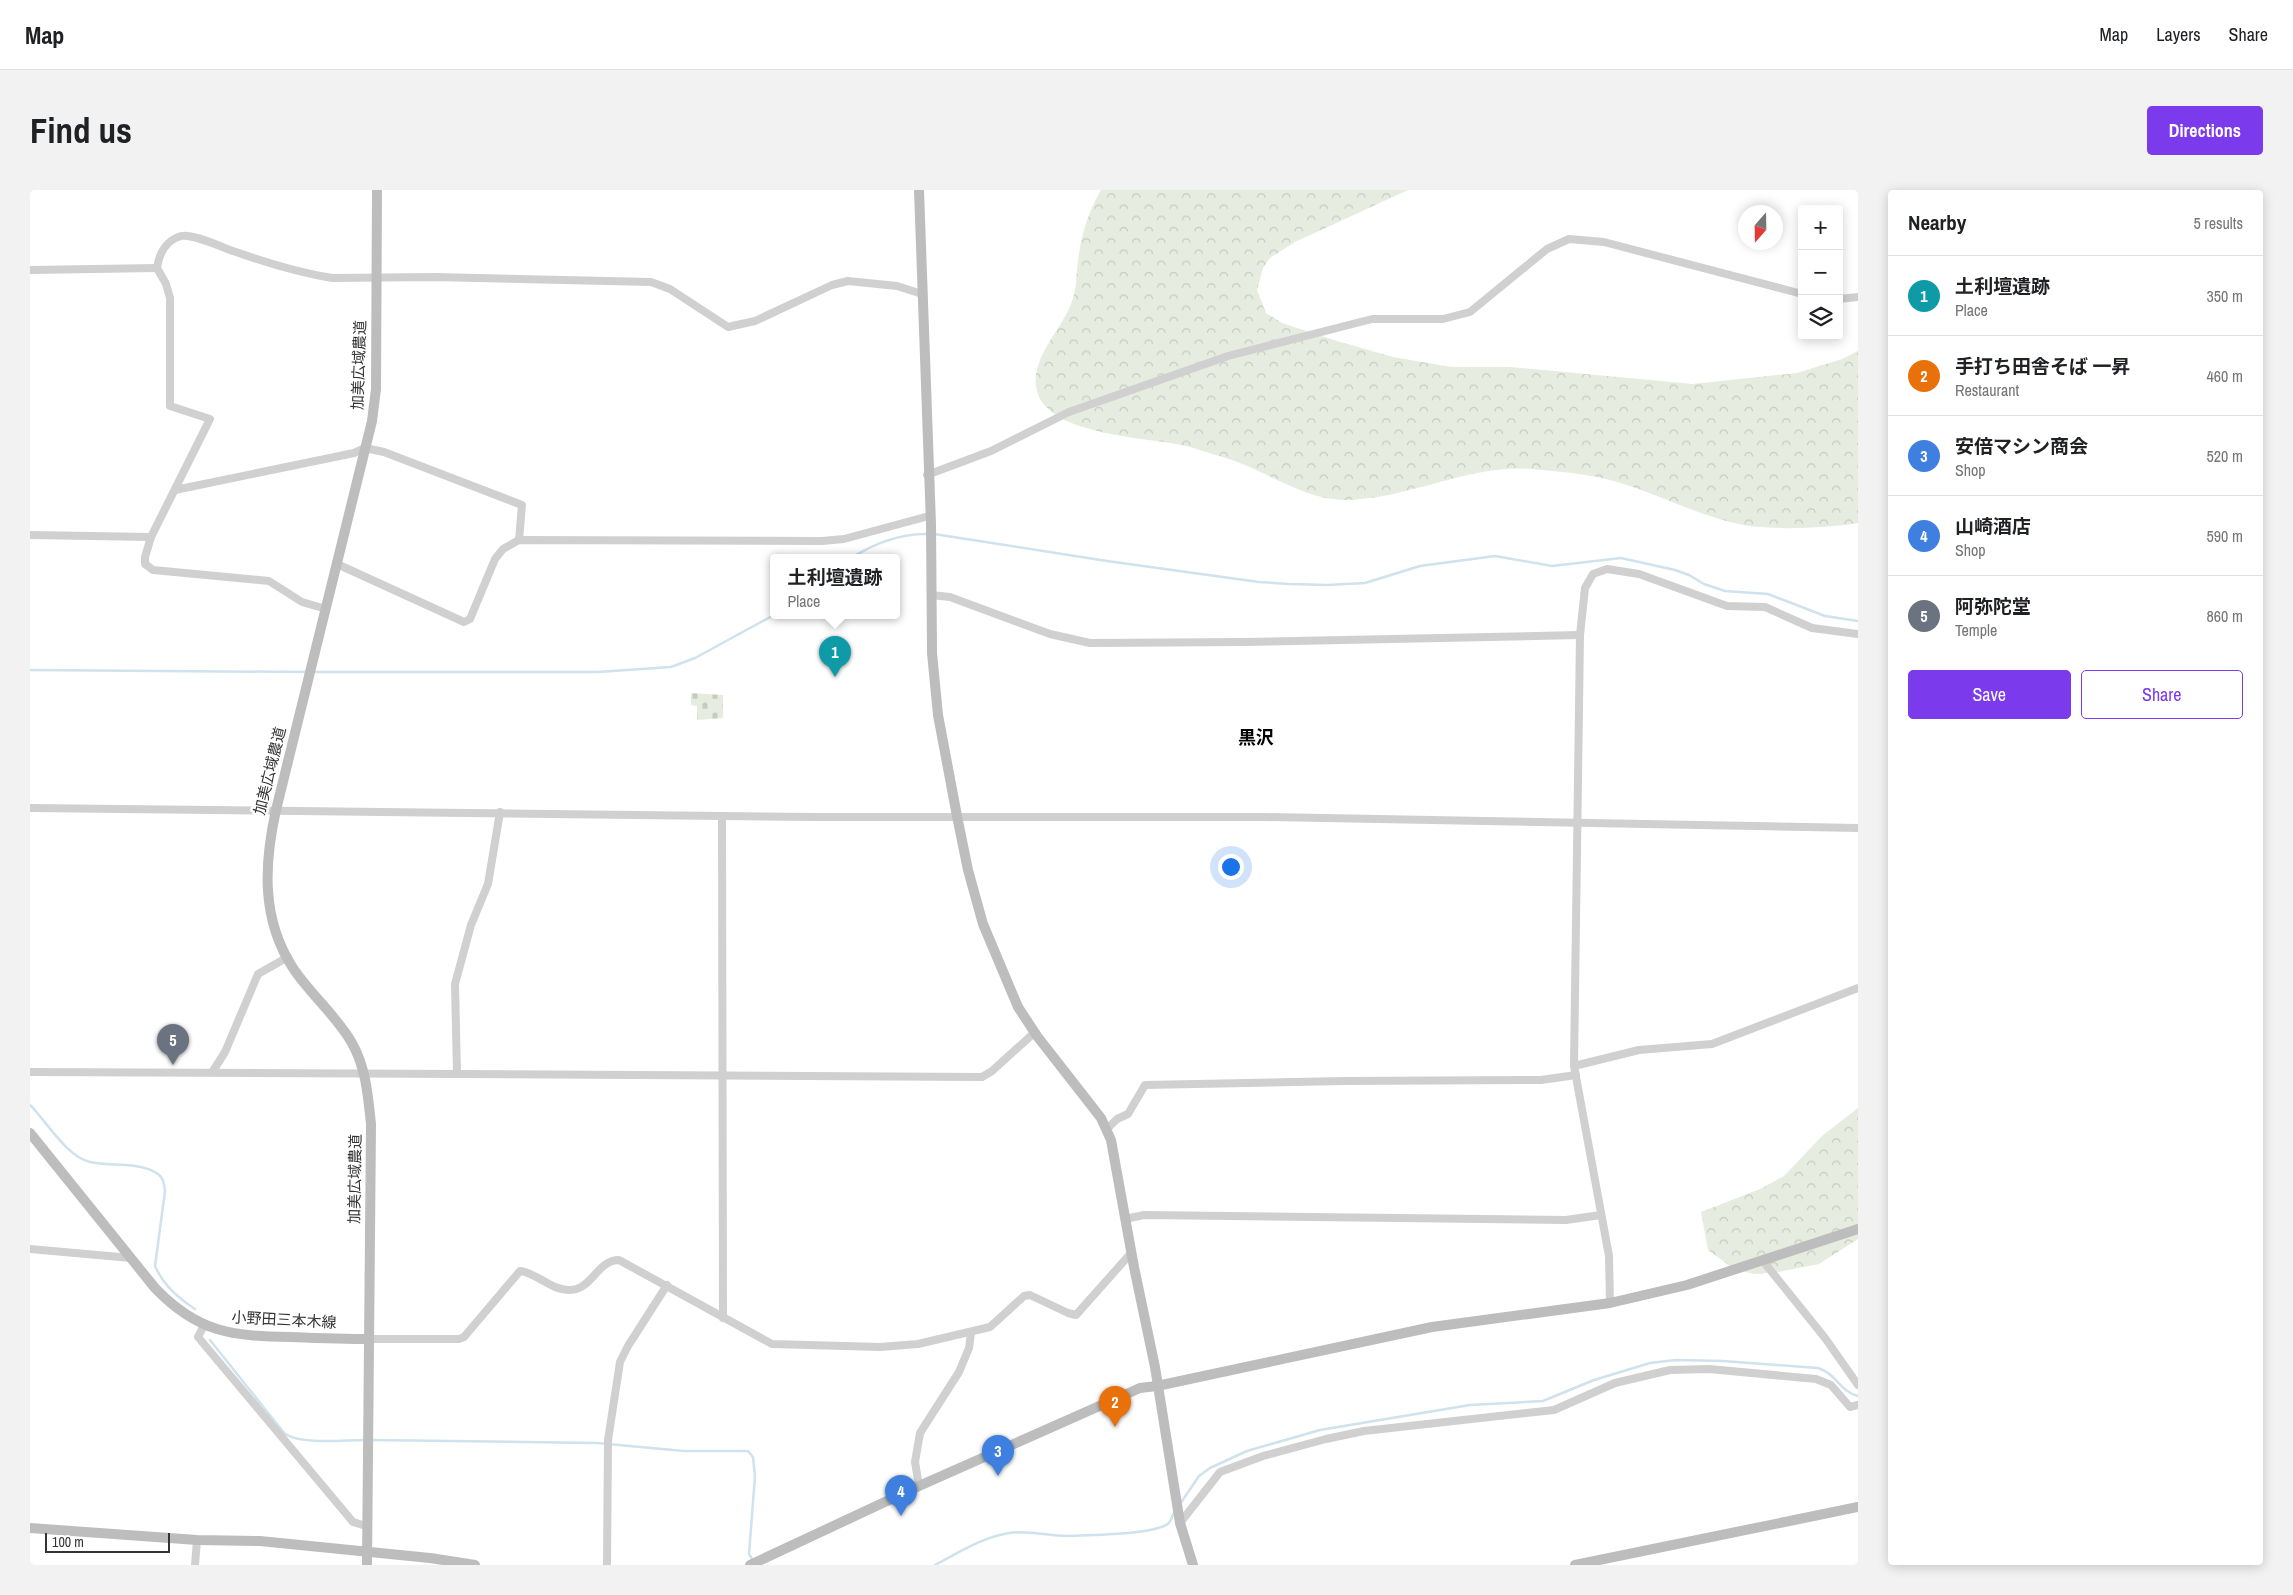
<!DOCTYPE html>
<html lang="en">
<head>
<meta charset="utf-8">
<style>
  :root { --surface:#fff; --page:#f2f2f2; --text:#202124; --muted:#757577; --line:#e0e0e0; --accent:#7c3aed }
  body { margin:0; font-family:"Archivo Narrow","Noto Sans JP",sans-serif; background:var(--page); color:var(--text) }
  .controls { position:absolute; right:15px; top:15px; display:grid; overflow:hidden; border-radius:5px; box-shadow:0 2px 12px #0003 }
  .controls button { width:45px; height:45px; display:grid; place-items:center; padding:0; border:0; border-bottom:1px solid var(--line); background:var(--surface); color:var(--text); font:25px sans-serif }
  .compass { position:absolute; left:1708px; top:15px; width:45px; height:45px; border-radius:50%; background:var(--surface); box-shadow:0 2px 12px #0003; rotate:200deg }
  .scale { position:absolute; left:15px; bottom:12px; width:125px; box-sizing:border-box; padding-left:5px; border:2px solid #333; border-top:0; font-size:14px; line-height:18px; white-space:nowrap; color:#333; -webkit-text-stroke:4px #fff; paint-order:stroke }
  .you { position:absolute; left:1200px; top:676px; width:18px; height:18px; margin:-12px; border:4px solid #fff; border-radius:50%; background:#1a73e8; box-shadow:0 0 0 8px #1a73e833 }
  .badge { display:grid; place-items:center; width:32px; height:32px; border-radius:50%; background:var(--accent); color:#fff; font-size:16px; font-weight:700 }
  .pin { position:absolute; translate:-50% -41px; filter:drop-shadow(0 1px 2px #0008) }
  .pin::after { content:''; position:absolute; top:26px; width:18px; height:15px; background:inherit; clip-path:polygon(0 0,100% 0,50% 100%) }
  .popup { position:absolute; left:740px; top:364px; width:130px; height:65px; box-sizing:border-box; display:grid; place-content:center; border-radius:5px; background:var(--surface); filter:drop-shadow(0 1px 4px #0005); font-size:16px; white-space:nowrap; color:var(--muted) }
  .popup b { font-size:19px; color:var(--text) }
  .popup::after { content:''; position:absolute; left:50%; top:100%; margin-left:-10px; border:10px solid transparent; border-top-color:var(--surface) }
  .list { margin:0; padding:0; list-style:none }
  h2 { display:flex; justify-content:space-between; align-items:center; height:65px; margin:0; padding:0 20px; font-size:21px }
  h2 small { font-size:16px; font-weight:400; color:var(--muted) }
  .list li { display:grid; grid-template-columns:32px 1fr auto; gap:15px; align-items:center; box-sizing:border-box; height:80px; padding:0 20px; border-top:1px solid var(--line) }
  .list b { display:block; font-size:19px; white-space:nowrap }
  .list p { margin:0; font-size:16px; white-space:nowrap; color:var(--muted) }
  .list em { font-size:16px; font-style:normal; color:var(--muted) }
  .actions { display:flex; gap:10px; padding:15px 20px }
  .actions a { flex:1; padding:11px 0; border:1px solid var(--accent); border-radius:5px; text-align:center; font-size:18px; color:var(--accent) }
  .actions .main { background:var(--accent); color:#fff }
  .icon { flex:none; width:28px; height:28px; fill:none; stroke:currentColor; stroke-width:2; stroke-linecap:round; stroke-linejoin:round }
  .map { position:relative; flex:none; width:1828px; height:1375px; overflow:hidden; border-radius:5px }
  header { display:flex; align-items:center; gap:30px; box-sizing:border-box; height:70px; padding:0 25px; background:var(--surface); border-bottom:1px solid var(--line) }
  header strong { font-size:24px }
  nav { display:flex; gap:28px; margin-inline-start:auto; font-size:18px }
  .intro { display:flex; align-items:center; justify-content:space-between; box-sizing:border-box; height:120px; padding:0 30px }
  h1 { margin:0; font-size:35px }
  .button { padding:12px 22px; border-radius:5px; background:var(--accent); color:#fff; font-size:18px; font-weight:700 }
  main { display:flex; gap:30px; padding:0 30px }
  aside { flex:1; background:var(--surface); border-radius:5px; box-shadow:0 2px 12px #0003 }
  .map>svg:first-child { display:block }
</style>
</head>
<body>
<header>
<strong>Map</strong>
<nav><a>Map</a><a>Layers</a><a>Share</a></nav>
</header>
<div class="intro"><h1>Find us</h1><a class="button">Directions</a></div>
<main>
<div class="map">
<svg width="1828" height="1375" viewBox="0 0 1828 1375">
  <defs>
    <pattern id="forest-crowns" width="20" height="18" patternUnits="userSpaceOnUse" patternTransform="scale(1.25)"><rect width="20" height="18" fill="#e6ecdf"/><path d="M2 6a3 3 0 1 1 6 0M12 15a3 3 0 1 1 6 0" fill="none" stroke="#c6cbc0"/></pattern>
    <pattern id="cemetery-stones" width="16" height="16" patternUnits="userSpaceOnUse" patternTransform="scale(1.25)"><rect width="16" height="16" fill="#e6ecdf"/><path d="M2 7V4a2 2 0 0 1 4 0v3zM10 15v-3a2 2 0 0 1 4 0v3z" fill="#c6cbc0"/></pattern>
  </defs>
  <rect width="100%" height="100%" fill="#fff"/>
  <g fill="url(#forest-crowns)">
    <path d="M1071,0H1378L1265,52L1240,68L1233,78L1227,100L1236,123L1252,133L1307,151L1363,167L1421,177H1480L1663,194L1767,183L1812,169L1828,161V333C1795,338 1753,340 1720,336C1680,330 1641,310 1603,297C1570,285 1537,282 1502,279C1439,274 1379,309 1316,310C1280,310 1248,289 1215,275C1199,268 1181,264 1164,258C1124,245 986,250 1008,176C1015,153 1033,135 1041,114C1047,100 1046,86 1048,71C1051,46 1058,22 1071,0Z"/>
    <polygon points="1828,918 1828,1049 1789,1074 1748,1082 1724,1084 1704,1079 1678,1060 1671,1022 1730,999 1754,986 1792,946"/>
  </g>
  <polygon fill="url(#cemetery-stones)" points="661,503 693,505 693,528 667,530 667,516 661,515"/>
  <g fill="none" stroke-linecap="round" stroke-linejoin="round">
    <g stroke="#cfe2ee" stroke-width="2.5">
      <polyline points="904,344 1077,371 1229,392 1259,394 1297,395 1335,393 1390,376 1465,366 1522,376 1591,368 1645,380 1659,385 1674,394 1695,401 1738,404 1795,426 1828,431"/>
      <path d="M821,368C845,353 870,343 899,344"/>
      <polyline points="0,480 278,482"/>
      <polyline points="283,482 568,482 641,477 665,468 744,425"/>
      <path d="M0,915C17,932 37,967 60,972C80,977 110,971 128,984C134,988 134,995 135,1001L125,1076C133,1095 148,1108 165,1119"/>
      <path d="M180,1150L255,1244C273,1255 313,1250 335,1250"/>
      <polyline points="340,1250 567,1253 654,1261 718,1261 723,1267 725,1286 719,1364 724,1372"/>
      <path d="M1150,1314L1169,1286L1180,1278L1217,1261L1290,1240L1440,1215L1513,1211L1564,1190L1620,1173L1646,1170L1693,1171L1788,1178C1807,1184 1809,1201 1828,1206"/>
      <path d="M905,1375C928,1363 953,1347 979,1343C998,1340 1017,1346 1037,1346C1056,1345 1126,1345 1139,1333C1141,1330 1142,1326 1144,1323"/>
    </g>
    <g stroke="#d0d0d0" stroke-width="8">
      <polyline points="0,80 127,78"/>
      <polyline points="1809,109 1828,107"/>
      <polyline points="897,285 961,261 1039,222 1198,166 1342,129 1413,129 1440,122 1517,59 1539,49 1574,52 1772,104"/>
      <polyline points="145,300 324,263 335,258 354,262 492,315 489,350"/>
      <polyline points="0,345 121,347"/>
      <polyline points="307,374 434,432 440,429 465,369 473,359 489,350 792,351 814,349 899,326"/>
      <polyline points="901,405 920,407 1020,444 1060,453 1215,452 1550,445"/>
      <path d="M296,419L272,412L239,391L123,380L115,374V367L121,347L180,229L140,216V108L136,94L127,78C129,64 136,50 151,46C163,43 193,58 206,62C237,73 270,83 302,88L405,87L621,92L640,99L698,137L725,131L802,95L818,91L867,96L892,104"/>
      <polyline points="0,618 786,627 1235,627 1828,638"/>
      <polyline points="692,626 693,1128"/>
      <polyline points="1544,876 1609,860 1682,854 1828,798"/>
      <polyline points="183,881 195,862 228,784 258,767"/>
      <path d="M0,882C317,882 635,886 952,887L962,881L1004,843"/>
      <polyline points="427,883 425,794 441,735 458,694 470,622"/>
      <polyline points="1077,939 1087,929 1098,924 1115,895 1314,891 1511,890 1546,885"/>
      <polyline points="1095,1029 1114,1025 1536,1030 1571,1025"/>
      <polyline points="0,1059 101,1068"/>
      <polyline points="1733,1071 1795,1148 1828,1195"/>
      <polyline points="1580,1113 1579,1066 1544,876 1550,445 1555,398 1563,384 1577,379 1609,384 1697,416 1735,417 1782,438 1828,444"/>
      <polyline points="174,1135 168,1147 323,1332 336,1336"/>
      <path d="M339,1149H429L434,1147L490,1081C507,1083 522,1101 540,1100C562,1100 567,1070 589,1070L742,1154L850,1157L888,1154L960,1137L994,1106L1000,1105L1038,1123L1046,1125L1102,1062"/>
      <polyline points="889,1296 885,1272 890,1243 929,1182 939,1158 941,1143"/>
      <polyline points="1150,1333 1190,1282 1233,1266 1296,1249 1334,1241 1524,1220 1585,1193 1640,1180 1679,1179 1786,1189 1801,1195 1820,1217 1828,1215"/>
      <polyline points="165,1375 167,1350"/>
      <polyline points="577,1375 578,1250 590,1172 598,1156 637,1095"/>
    </g>
    <g stroke="#bdbdbd" stroke-width="10">
      <polyline points="889,0 901,334 902,463 908,525 927,626 938,680 953,734 988,817 1007,846 1071,928 1081,950 1104,1077 1125,1177 1150,1333 1163,1375"/>
      <path d="M0,943L125,1098C168,1143 202,1146 261,1147C287,1148 313,1149 339,1149"/>
      <polyline points="0,1338 167,1350 230,1351 400,1368 445,1375"/>
      <path d="M337,1375L341,934C338,906 336,878 322,853C306,825 280,804 263,778C231,729 234,674 246,620L342,231L346,199L347,0"/>
      <polyline points="720,1375 889,1296 1110,1198 1127,1196 1402,1137 1580,1113 1657,1095 1828,1039"/>
      <polyline points="1545,1375 1828,1317"/>
    </g>
  </g>
  <g text-anchor="middle" stroke-width="5" stroke-linejoin="round" paint-order="stroke">
    <g font-size="15" fill="#333" stroke="#fff">
      <text transform="translate(329 175) rotate(-88)" y="5">加美広域農道</text>
      <text transform="translate(240 581) rotate(-76)" y="5">加美広域農道</text>
      <text transform="translate(325 989) rotate(-89)" y="5">加美広域農道</text>
      <text transform="translate(254 1130) rotate(3)" y="5">小野田三本木線</text>
    </g>
    <g font-size="18" font-weight="bold" fill="#000" stroke="#fff">
      <text x="1226" y="554">黒沢</text>
    </g>
  </g>
</svg>
<div class="controls">
<button>+</button>
<button>−</button>
<button><svg class="icon" aria-label="layers" viewBox="0 0 24 24"><path d="M12 4l9 5-9 5-9-5zM3 14l9 5 9-5"/></svg></button>
</div>
<svg class="compass" viewBox="-18 -18 36 36"><path d="M0-13l5 13h-10z" fill="#e53935"/><path d="M0 13l5-13h-10z" fill="#757577"/></svg>
<div class="scale">100 m</div>
<div class="you"></div>
<div class="pin badge" style="left:805px;top:487px;background:#0f9aa8">1</div>
<div class="popup"><b>土利壇遺跡</b>Place</div>
<div class="pin badge" style="left:1085px;top:1237px;background:#e8710a">2</div>
<div class="pin badge" style="left:968px;top:1286px;background:#3f7fe0">3</div>
<div class="pin badge" style="left:871px;top:1326px;background:#3f7fe0">4</div>
<div class="pin badge" style="left:143px;top:875px;background:#6b7280">5</div>
</div>
<aside>
<h2>Nearby<small>5 results</small></h2>
<ul class="list">
<li><span class="badge" style="background:#0f9aa8">1</span><div><b>土利壇遺跡</b><p>Place</p></div><em>350 m</em></li>
<li><span class="badge" style="background:#e8710a">2</span><div><b>手打ち田舎そば 一昇</b><p>Restaurant</p></div><em>460 m</em></li>
<li><span class="badge" style="background:#3f7fe0">3</span><div><b>安倍マシン商会</b><p>Shop</p></div><em>520 m</em></li>
<li><span class="badge" style="background:#3f7fe0">4</span><div><b>山崎酒店</b><p>Shop</p></div><em>590 m</em></li>
<li><span class="badge" style="background:#6b7280">5</span><div><b>阿弥陀堂</b><p>Temple</p></div><em>860 m</em></li>
</ul>
<div class="actions"><a class="main">Save</a><a>Share</a></div>
</aside>
</main>
</body>
</html>
